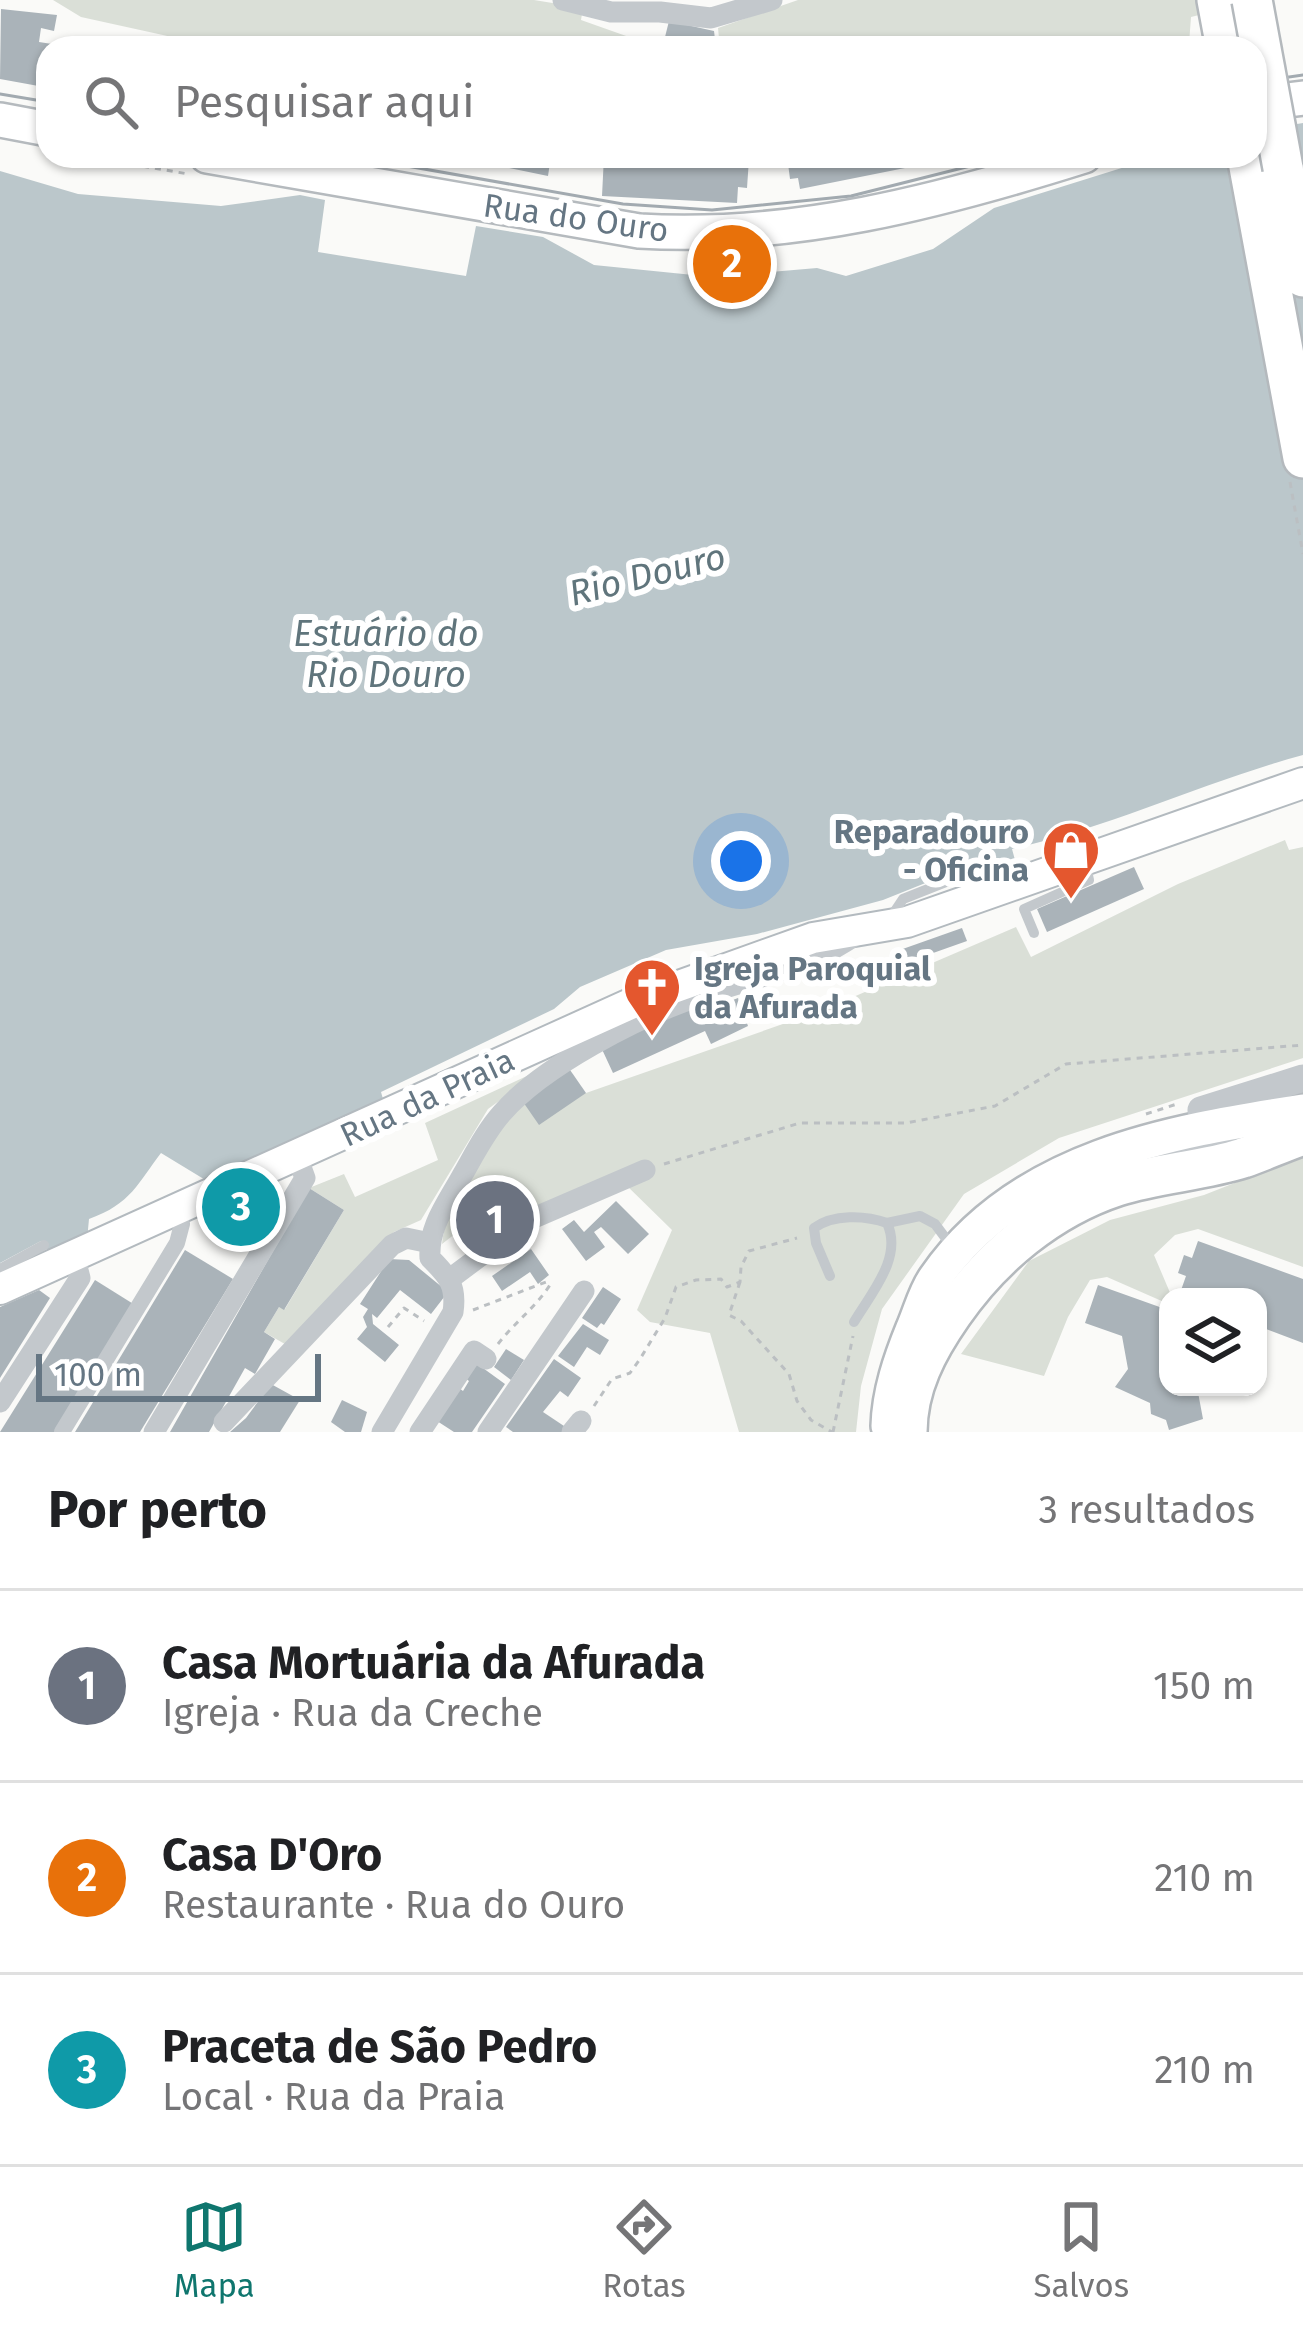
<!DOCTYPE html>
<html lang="pt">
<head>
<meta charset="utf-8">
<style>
  :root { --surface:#fff; --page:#f6f6f6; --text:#202124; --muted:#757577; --line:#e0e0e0; --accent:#0f766e }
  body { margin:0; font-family:"Fira Sans",sans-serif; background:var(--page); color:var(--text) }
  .controls { position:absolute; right:36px; bottom:36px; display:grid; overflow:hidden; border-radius:24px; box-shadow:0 3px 9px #0004 }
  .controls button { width:108px; height:108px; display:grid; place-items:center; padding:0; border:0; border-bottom:3px solid var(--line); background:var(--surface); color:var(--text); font:60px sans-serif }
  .scale { position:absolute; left:36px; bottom:30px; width:285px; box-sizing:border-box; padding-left:12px; border:6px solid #657683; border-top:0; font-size:33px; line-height:42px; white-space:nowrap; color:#657683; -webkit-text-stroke:9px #fff; paint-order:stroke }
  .you { position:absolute; left:741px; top:861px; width:42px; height:42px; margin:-30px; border:9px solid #fff; border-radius:50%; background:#1a73e8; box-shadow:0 0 0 18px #1a73e833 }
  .badge { display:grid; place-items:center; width:78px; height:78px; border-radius:50%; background:var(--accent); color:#fff; font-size:39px; font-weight:700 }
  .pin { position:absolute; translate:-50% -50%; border:6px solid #fff; box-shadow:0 3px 12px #0006 }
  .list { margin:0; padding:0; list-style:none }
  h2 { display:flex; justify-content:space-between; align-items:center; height:156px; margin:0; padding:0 48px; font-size:51px }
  h2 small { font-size:39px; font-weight:400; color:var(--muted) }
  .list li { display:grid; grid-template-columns:78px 1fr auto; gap:36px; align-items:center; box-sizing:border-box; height:192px; padding:0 48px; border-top:3px solid var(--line) }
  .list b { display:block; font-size:45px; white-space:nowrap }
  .list p { margin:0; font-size:39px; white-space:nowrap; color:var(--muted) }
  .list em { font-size:39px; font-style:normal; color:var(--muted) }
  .icon { flex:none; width:66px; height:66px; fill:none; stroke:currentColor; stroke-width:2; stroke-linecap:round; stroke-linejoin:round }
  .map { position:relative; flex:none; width:1303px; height:1432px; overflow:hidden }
  .search { position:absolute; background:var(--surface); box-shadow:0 3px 9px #0004; left:36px; right:36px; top:36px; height:132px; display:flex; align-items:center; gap:30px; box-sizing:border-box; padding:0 42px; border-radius:36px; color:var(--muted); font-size:45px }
  .sheet { height:732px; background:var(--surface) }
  nav { display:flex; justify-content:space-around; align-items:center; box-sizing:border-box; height:168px; border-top:3px solid var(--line); background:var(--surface); font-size:33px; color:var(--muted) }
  nav a { display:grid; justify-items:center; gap:6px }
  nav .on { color:var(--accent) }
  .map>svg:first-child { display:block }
</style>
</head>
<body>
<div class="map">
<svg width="1303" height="1432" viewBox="0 0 1303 1432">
  <rect width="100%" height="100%" fill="#fafaf8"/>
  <g fill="#dadfd7">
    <polygon points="53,0 534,0 583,8 581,20 660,48 439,48 418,41 390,48 222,48 81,17"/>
    <polygon points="798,0 1260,0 1191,17 1189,44 1173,48 720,48 718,28"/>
    <path d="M1285,840L1289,850L1303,847V1058L1059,1138L964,1194L882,1309L861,1386L856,1432H739L710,1333L650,1322L637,1310L672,1230L622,1181L521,1218L504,1196L442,1244C446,1198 494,1137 521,1099L586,1093L823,1010L1016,927L1031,957L1178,884Z"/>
    <polygon points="544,1068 488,1109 421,1220 394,1232 290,1347 264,1332 279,1307 285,1309 344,1210 309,1188 344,1174 355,1197 438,1160 425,1123"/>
    <polygon points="1303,1156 1303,1267 1198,1229 1175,1235 1154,1255 1171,1295 1164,1302 1107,1277 1090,1280 1068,1317 1044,1376 961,1354 1029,1261 1110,1220 1204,1195"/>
  </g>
  <path fill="#bbc7cb" d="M1303,123V755C1204,782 1112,827 1012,849L1015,860L973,877L968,866L883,900L757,934L666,950L580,987L554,1009L381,1092L385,1106L212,1184L161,1153C138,1183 131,1204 89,1219L87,1240L51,1255L41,1241L0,1263V171L78,194L221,206L300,195L325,200L318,252L466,276L476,226L543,237L594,265L713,277L817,268L846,276L933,249L994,208L1160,156H1255V131Z"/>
  <g fill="#aab3b9">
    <polygon points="1,9 57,15 54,31 41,28 39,42 52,44 48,48 44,87 0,79"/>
    <polygon points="669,21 714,31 716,48 664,41"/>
    <polygon points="452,156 551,156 548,176"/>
    <polygon points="604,156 745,156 749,159 747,188 738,187 737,203 602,196"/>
    <polygon points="787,156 954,156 955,158 800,189 798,178 790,179"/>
    <polygon points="709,249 752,249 753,272 712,277"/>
    <polygon points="1134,867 1144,889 1047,932 1037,909"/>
    <polygon points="962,928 967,941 902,964 897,951"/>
    <polygon points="706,998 715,1021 729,1013 725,1003 738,998 748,1026 711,1044 705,1031 613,1073 600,1045"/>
    <polygon points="568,1067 586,1093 539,1125 521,1099"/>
    <polygon points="309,1188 344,1210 284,1310 279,1307 264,1332 275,1339 255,1374 245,1368 209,1432 170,1432"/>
    <polygon points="505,1196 521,1218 484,1245 479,1238 475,1241 468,1223"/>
    <polygon points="616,1201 649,1234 628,1254 601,1227 594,1232 605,1247 586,1261 562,1229 574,1220 584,1232"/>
    <polygon points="1198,1241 1303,1279 1303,1343 1258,1326 1258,1297 1179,1296 1186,1276 1178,1273 1184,1255 1192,1258"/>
    <polygon points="531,1249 549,1275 538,1284 530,1272 502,1291 492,1276"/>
    <polygon points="185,1250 233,1279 140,1432 75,1432"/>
    <polygon points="389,1259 409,1260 448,1292 431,1314 400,1290 377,1318 372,1314 373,1324 399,1345 385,1362 357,1339 367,1327 363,1317 368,1309 360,1304"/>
    <polygon points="95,1280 135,1305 57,1432 0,1432"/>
    <polygon points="1098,1285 1168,1310 1168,1387 1197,1387 1203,1419 1169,1430 1166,1420 1151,1414 1150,1403 1115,1387 1128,1369 1122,1336 1085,1323"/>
    <polygon points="603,1287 621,1299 604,1325 601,1323 597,1328 582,1318"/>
    <polygon points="39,1290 50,1298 0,1378 0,1307"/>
    <polygon points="583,1324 609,1340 600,1355 587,1347 574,1367 558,1356"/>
    <polygon points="506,1349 524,1360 511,1380 494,1367"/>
    <polygon points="554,1359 581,1378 568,1397 560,1391 543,1412 573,1432 513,1432 506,1427"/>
    <polygon points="476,1363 505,1384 472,1432 454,1432 437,1421 459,1388 463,1391 469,1381 465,1378"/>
    <polygon points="271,1384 300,1400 280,1432 230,1432 246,1418"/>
    <polygon points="342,1400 367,1412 361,1432 345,1432 331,1422"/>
  </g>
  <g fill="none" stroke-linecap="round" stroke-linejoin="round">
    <defs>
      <polyline id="secondary" points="0,1289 637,1001 813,938 907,922 1303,783"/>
      <g id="primary">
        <polyline points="1255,104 1303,98"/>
        <polyline points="0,120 48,129"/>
        <path d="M207,156L639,231C793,240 938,202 1084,156"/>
        <path d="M888,1426C889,1392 900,1360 913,1328C920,1312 925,1292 935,1278C1019,1157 1168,1132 1303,1111"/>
      </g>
      <g id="motorway">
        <polyline points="1217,0 1226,48"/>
        <polyline points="1247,156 1303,458"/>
        <polyline points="1283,168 1303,277"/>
        <path d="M907,1432C907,1387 927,1350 952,1314C992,1256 1050,1208 1117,1186C1158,1173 1202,1171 1243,1158C1263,1151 1283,1142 1303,1135"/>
      </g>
    </defs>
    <use href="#secondary" stroke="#b3babf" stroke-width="34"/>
    <use href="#primary" stroke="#b5babe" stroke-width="38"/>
    <use href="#motorway" stroke="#b4b9bd" stroke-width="44"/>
    <g stroke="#bbbfc2" stroke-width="3" stroke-dasharray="6 6" stroke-linecap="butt">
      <polyline points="84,156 188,174"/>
      <polyline points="1111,164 1138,156"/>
      <polyline points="1290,482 1303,554"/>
      <polyline points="1146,1114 1177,1104"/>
      <polyline points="664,1164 800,1123 906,1123 995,1106 1066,1064 1303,1045"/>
      <polyline points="740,1282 729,1315 741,1321 789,1374 797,1401 811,1420 832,1432"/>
      <path d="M473,1310L546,1282L550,1285C535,1308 516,1321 498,1344"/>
      <polyline points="388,1327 404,1308 424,1321"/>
      <polyline points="594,1406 612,1379 630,1373 640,1359 665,1318 676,1287 696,1280 721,1279 727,1287 740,1282 741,1267 749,1251 797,1238"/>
      <polyline points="833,1432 853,1336"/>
    </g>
    <g stroke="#c3c8cc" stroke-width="10">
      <polyline points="896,921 895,911 903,899 971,872"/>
      <polyline points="1034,933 1024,909 1089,880 1085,861"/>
      <polyline points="887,1223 920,1216 935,1224 947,1240"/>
      <polyline points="0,1269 44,1245"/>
      <path d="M830,1276L816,1243L814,1228C833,1214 865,1215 887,1223C903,1257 872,1292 854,1322"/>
    </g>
    <polyline stroke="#c3c8cc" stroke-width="16" points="62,1432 177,1243 182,1224 176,1210"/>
    <g stroke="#c3c8cc" stroke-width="21">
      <polyline points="563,0 611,12 660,12 711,18 772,0"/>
      <polyline points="451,1278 529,1220 645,1170"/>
      <polyline points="0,1402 80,1278 74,1255"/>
      <polyline points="224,1422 392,1245 406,1238 430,1243"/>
      <polyline points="154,1432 305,1178 297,1156"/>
      <path d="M382,1432L453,1312C457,1285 448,1276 430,1258C428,1226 448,1202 463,1174C475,1153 486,1131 502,1113C543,1066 638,1017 697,997C753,977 810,969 858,933"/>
      <polyline points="420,1432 474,1351 486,1359"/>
      <polyline points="488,1432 584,1291"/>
      <polyline points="572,1432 581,1421"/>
    </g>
    <g stroke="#c3c8cc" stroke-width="27">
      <polyline points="1201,1110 1303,1078"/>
      <polyline points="1142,1161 1238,1138"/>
    </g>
    <use href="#secondary" stroke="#fff" stroke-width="30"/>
    <use href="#primary" stroke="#fff" stroke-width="33"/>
    <use href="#motorway" stroke="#fff" stroke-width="39"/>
    <g stroke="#a2aab0" stroke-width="3">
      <polyline points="1255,82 1303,75"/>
      <polyline points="0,94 48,102"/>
      <polyline points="350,156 623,204 712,210 851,196 1010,156"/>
    </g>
    <defs>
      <polyline id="motorway-bridge" points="1252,0 1283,168"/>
    </defs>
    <use href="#motorway-bridge" stroke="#b4b9bd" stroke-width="44" stroke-linecap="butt"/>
    <use href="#motorway-bridge" stroke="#fff" stroke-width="39"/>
  </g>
  <defs>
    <symbol id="shop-pin" viewBox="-11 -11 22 30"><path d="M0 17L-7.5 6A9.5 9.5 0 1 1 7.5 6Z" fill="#e4572e" stroke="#fff"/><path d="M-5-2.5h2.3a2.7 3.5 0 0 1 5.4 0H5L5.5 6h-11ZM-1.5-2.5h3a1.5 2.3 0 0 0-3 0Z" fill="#fff"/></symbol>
    <symbol id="church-pin" viewBox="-11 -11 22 30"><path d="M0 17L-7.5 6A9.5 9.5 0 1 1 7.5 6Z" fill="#e4572e" stroke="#fff"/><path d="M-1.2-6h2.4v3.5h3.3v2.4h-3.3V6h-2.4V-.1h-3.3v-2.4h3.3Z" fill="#fff"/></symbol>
  </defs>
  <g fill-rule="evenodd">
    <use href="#shop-pin" x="1038" y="817" width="66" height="90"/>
    <use href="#church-pin" x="619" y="954" width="66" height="90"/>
  </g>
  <g text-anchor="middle" stroke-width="12" stroke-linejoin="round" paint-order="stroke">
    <g font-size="33" fill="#657683" stroke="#fff">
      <text transform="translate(576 217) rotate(8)" y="12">Rua do Ouro</text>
      <text transform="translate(427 1097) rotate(-25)" y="12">Rua da Praia</text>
    </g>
    <g font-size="33" font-weight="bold" fill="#657683" stroke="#fff" text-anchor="end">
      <text x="1029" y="843">Reparadouro<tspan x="1029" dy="38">- Oficina</tspan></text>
      <text x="694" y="980" text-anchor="start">Igreja Paroquial<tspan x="694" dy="38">da Afurada</tspan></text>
    </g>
    <g font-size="36" font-style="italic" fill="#60757c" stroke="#fff">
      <text transform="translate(647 574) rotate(-14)" y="13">Rio Douro</text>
      <text x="386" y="646">Estuário do<tspan x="386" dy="41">Rio Douro</tspan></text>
    </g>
  </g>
</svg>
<div class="controls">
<button><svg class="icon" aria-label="layers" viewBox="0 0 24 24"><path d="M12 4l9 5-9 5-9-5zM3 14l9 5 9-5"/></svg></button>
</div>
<div class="scale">100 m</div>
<div class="you"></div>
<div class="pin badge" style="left:495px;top:1220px;background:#6b7280">1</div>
<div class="pin badge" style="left:732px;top:264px;background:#e8710a">2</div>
<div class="pin badge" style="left:241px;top:1207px;background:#0f9aa8">3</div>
<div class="search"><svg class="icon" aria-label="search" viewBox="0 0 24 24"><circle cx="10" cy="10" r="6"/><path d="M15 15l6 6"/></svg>Pesquisar aqui</div>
</div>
<section class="sheet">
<h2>Por perto<small>3 resultados</small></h2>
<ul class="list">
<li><span class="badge" style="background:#6b7280">1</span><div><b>Casa Mortuária da Afurada</b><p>Igreja · Rua da Creche</p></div><em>150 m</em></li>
<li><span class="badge" style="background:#e8710a">2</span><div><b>Casa D'Oro</b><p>Restaurante · Rua do Ouro</p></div><em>210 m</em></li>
<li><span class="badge" style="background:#0f9aa8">3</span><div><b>Praceta de São Pedro</b><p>Local · Rua da Praia</p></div><em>210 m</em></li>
</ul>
</section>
<nav>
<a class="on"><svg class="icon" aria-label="map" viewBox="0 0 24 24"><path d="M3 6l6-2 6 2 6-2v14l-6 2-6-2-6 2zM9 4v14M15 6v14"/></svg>Mapa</a>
<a><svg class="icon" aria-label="directions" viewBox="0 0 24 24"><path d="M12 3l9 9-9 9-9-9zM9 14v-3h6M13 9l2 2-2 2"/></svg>Rotas</a>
<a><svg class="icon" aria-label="saved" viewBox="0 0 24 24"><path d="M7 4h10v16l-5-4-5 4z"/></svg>Salvos</a>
</nav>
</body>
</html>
